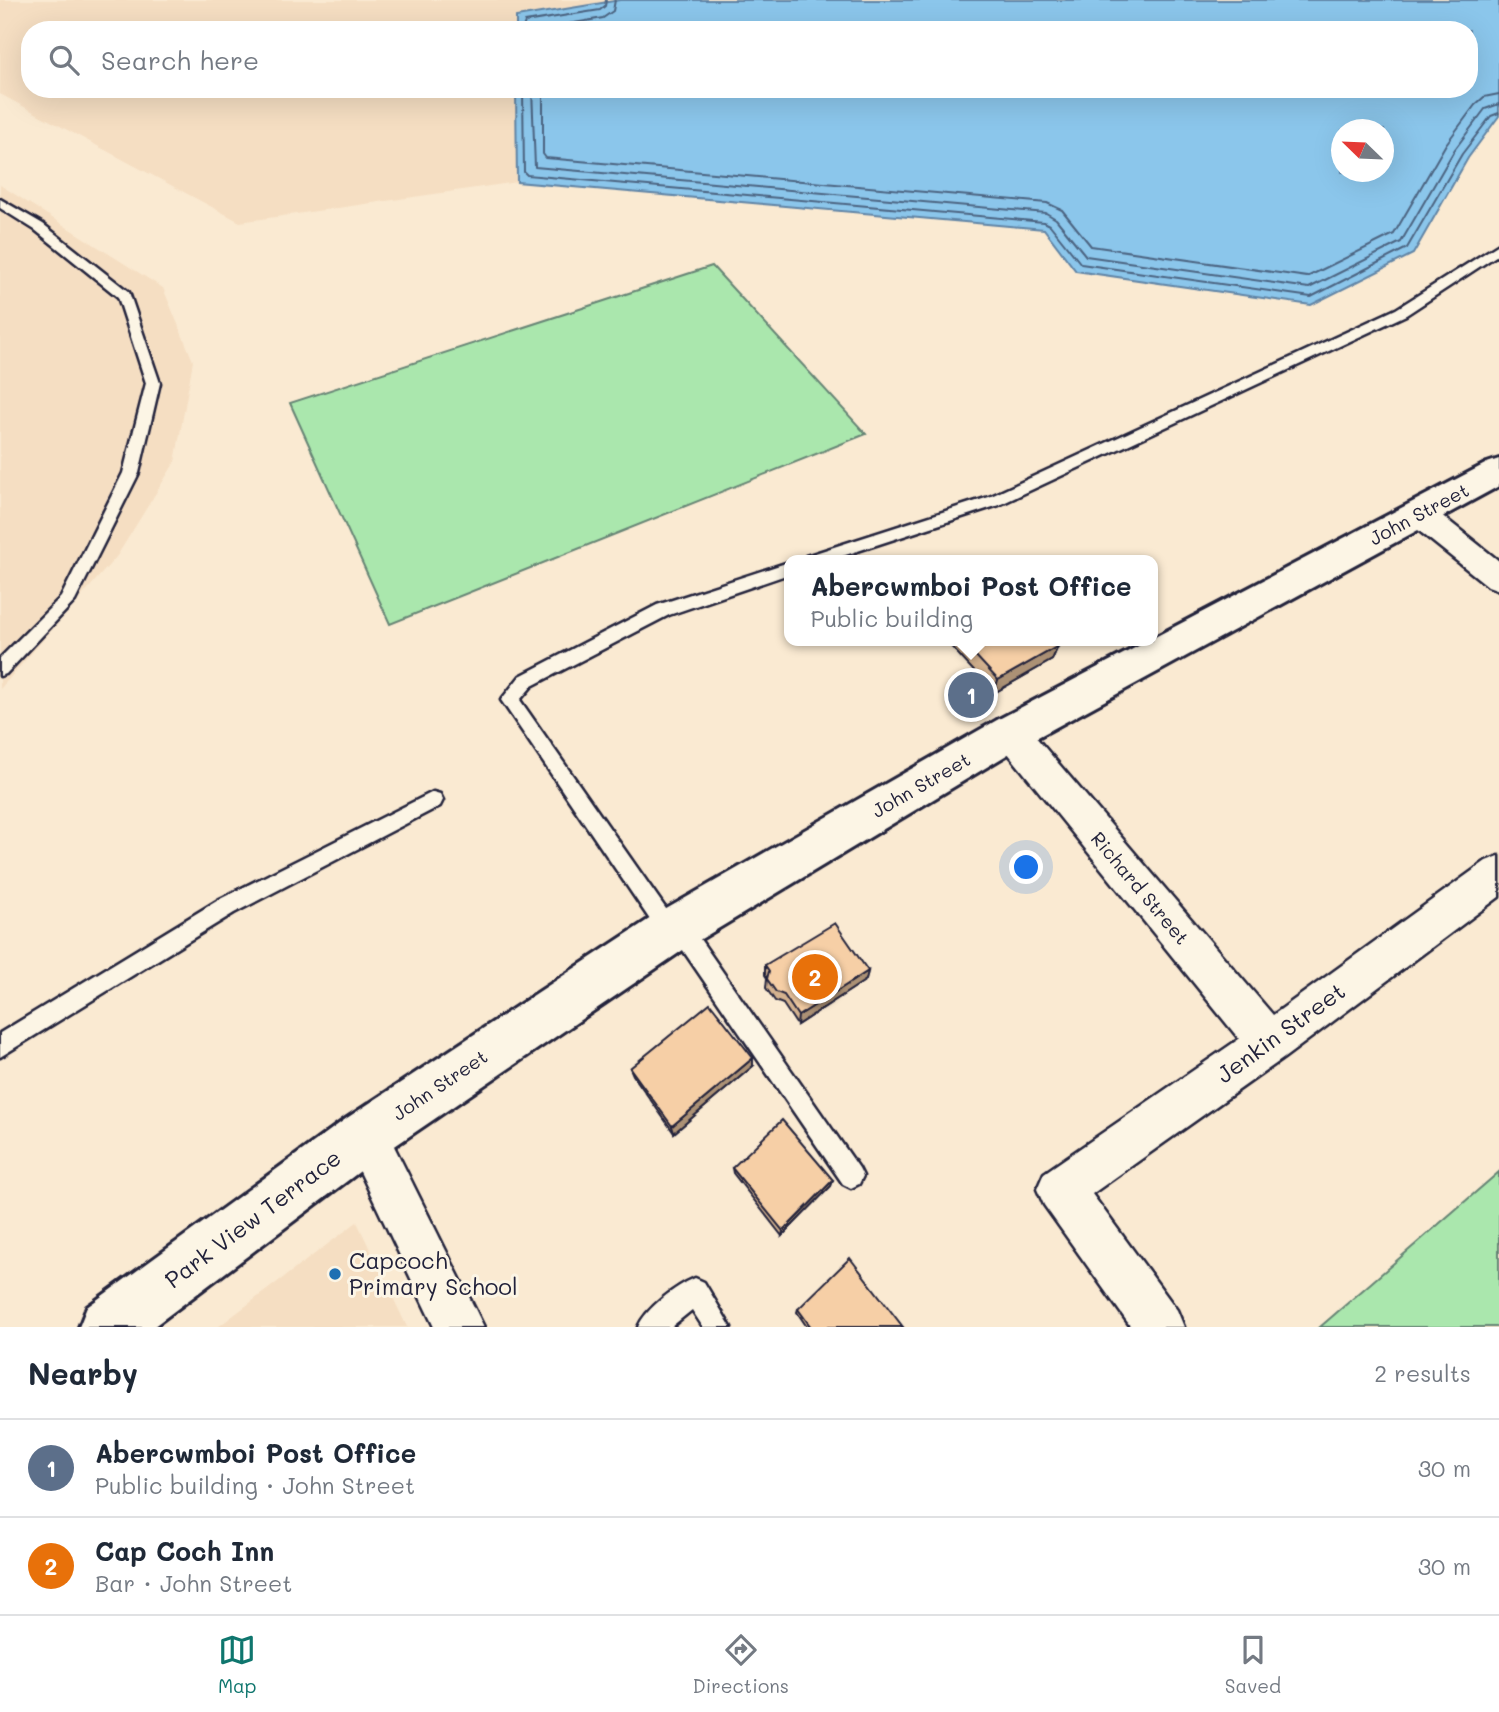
<!DOCTYPE html>
<html lang="en">
<head>
<meta charset="utf-8">
<style>
  :root { --surface:#fff; --page:#f2f2f3; --text:#1f2937; --muted:#747a83; --line:#e0e1e3; --accent:#0f766e }
  body { margin:0; font-family:Mali,sans-serif; background:var(--page); color:var(--text) }
  .compass { position:absolute; left:1331px; top:119px; width:63px; height:63px; border-radius:50%; background:var(--surface); box-shadow:0 7px 28px #0002; rotate:293deg }
  .you { position:absolute; left:1027px; top:868px; width:24px; height:24px; margin:-18px; border:5px solid #fff; border-radius:50%; background:#1a73e8; box-shadow:0 0 0 10px #1a73e833 }
  .badge { display:grid; place-items:center; width:46px; height:46px; border-radius:50%; background:var(--accent); color:#fff; font-size:23px; font-weight:700 }
  .pin { position:absolute; translate:-50% -50%; border:4px solid #fff; box-shadow:0 2px 7px #0006 }
  .popup { position:absolute; left:784px; top:555px; width:374px; height:91px; box-sizing:border-box; display:grid; place-content:center; border-radius:14px; background:var(--surface); filter:drop-shadow(0 2px 5px #0005); font-size:23px; white-space:nowrap; color:var(--muted) }
  .popup b { font-size:26px; color:var(--text) }
  .popup::after { content:''; position:absolute; left:50%; top:100%; margin-left:-14px; border:14px solid transparent; border-top-color:var(--surface) }
  .list { margin:0; padding:0; list-style:none }
  h2 { display:flex; justify-content:space-between; align-items:center; height:91px; margin:0; padding:0 28px; font-size:30px }
  h2 small { font-size:23px; font-weight:400; color:var(--muted) }
  .list li { display:grid; grid-template-columns:46px 1fr auto; gap:21px; align-items:center; box-sizing:border-box; height:98px; padding:0 28px; border-top:2px solid var(--line) }
  .list b { display:block; font-size:26px; white-space:nowrap }
  .list p { margin:0; font-size:23px; white-space:nowrap; color:var(--muted) }
  .list em { font-size:23px; font-style:normal; color:var(--muted) }
  .icon { flex:none; width:38px; height:38px; fill:none; stroke:currentColor; stroke-width:2; stroke-linecap:round; stroke-linejoin:round }
  .map { position:relative; flex:none; width:1499px; height:1327px; overflow:hidden }
  .search { position:absolute; background:var(--surface); box-shadow:0 7px 28px #0002; left:21px; right:21px; top:21px; height:77px; display:flex; align-items:center; gap:18px; box-sizing:border-box; padding:0 24px; border-radius:28px; color:var(--muted); font-size:26px }
  .sheet { height:287px; background:var(--surface) }
  nav { display:flex; justify-content:space-around; align-items:center; box-sizing:border-box; height:98px; border-top:2px solid var(--line); background:var(--surface); font-size:19px; color:var(--muted) }
  nav a { display:grid; justify-items:center; gap:4px }
  nav .on { color:var(--accent) }
  .map>svg:first-child { display:block }
</style>
</head>
<body>
<div class="map">
<svg width="1499" height="1327" viewBox="0 0 1499 1327">
  <rect width="100%" height="100%" fill="#faead2"/>
  <filter id="ink" filterUnits="userSpaceOnUse"><feTurbulence type="fractalNoise" baseFrequency=".0143" numOctaves="2"/><feDisplacementMap in="SourceGraphic" scale="14" xChannelSelector="R" yChannelSelector="G"/><feConvolveMatrix kernelMatrix="1 2 1 2 8 2 1 2 1" color-interpolation-filters="sRGB"/></filter>
  <g filter="url(#ink)">
    <g fill="#f5dec2">
      <polygon points="0,0 620,0 516,17 516,30 30,30 30,89 516,89 517,182 240,222 0,94"/>
      <polygon points="0,185 163,288 193,361 175,462 117,556 0,689"/>
      <polygon points="357,1222 407,1327 218,1327"/>
    </g>
    <g fill="#aae7ad" stroke="#668474" stroke-width="2">
      <polygon points="712,266 866,434 390,624 290,403"/>
      <polygon points="1499,1172 1499,1327 1320,1327"/>
    </g>
    <path fill="#8bc6eb" stroke="#6184a5" stroke-width="2" fill-rule="evenodd" d="M620,0H1499V116L1468,158L1413,254L1311,305L1076,271L1044,229L517,182L516,89H1469V30H516V17ZM1342,130H1384V172H1342Z"/>
    <g fill="none" stroke-linecap="round" stroke-linejoin="round">
      <g stroke="#4c6481" stroke-width="2">
        <polyline points="522,30 525,22 600,10 605,6 606,0"/>
        <polyline points="534,30 603,18 613,11 615,0"/>
        <polyline points="523,89 524,172 527,175 1044,222 1050,225 1081,264 1311,297 1407,248 1462,154 1491,116 1499,113"/>
        <polyline points="532,89 535,167 1046,213 1056,219 1086,256 1309,288 1401,242 1455,149 1485,109 1499,104"/>
        <polyline points="543,89 543,154 546,158 1047,203 1062,210 1091,246 1307,277 1394,234 1446,144 1475,105 1484,97 1499,94"/>
      </g>
      <defs>
        <g id="service">
          <polygon points="0,199 43,224 129,292 160,383 139,473 75,601 6,674 0,676 0,658 61,597 123,473 146,383 118,297 35,230 0,208"/>
          <polygon points="1499,244 1499,254 1406,315 999,505 830,560 804,560 806,556 989,497 1396,309"/>
          <polygon points="789,562 789,574 669,615 532,686 520,700 673,919 679,916 686,919 859,1168 863,1176 859,1184 851,1188 843,1184 676,940 670,942 663,939 501,700 520,676 657,605"/>
          <polygon points="433,792 440,794 443,800 440,806 234,913 0,1057 0,1033 220,899"/>
          <path d="M695,1278L704,1282L731,1327H703L692,1310L671,1327H638C646,1308 676,1286 695,1278Z"/>
        </g>
        <g id="minor">
          <polygon points="1419,503 1430,506 1499,561 1499,590 1488,586 1408,522 1404,514 1408,506"/>
          <polygon points="1011,717 1023,722 1273,1015 1486,861 1499,856 1499,897 1284,1058 1092,1194 1177,1310 1184,1327 1131,1327 1044,1205 1037,1189 1044,1173 1239,1039 999,742 994,732 999,722"/>
          <polygon points="365,1114 381,1120 484,1327 434,1327 343,1136 349,1120"/>
        </g>
        <polygon id="secondary" points="1499,459 1499,486 1025,744 686,948 383,1154 153,1327 79,1327 87,1307 347,1118 654,916 997,720 1148,641 1153,641 1153,638 1487,463"/>
      </defs>
      <use href="#service" stroke="#22223b" stroke-width="5"/>
      <use href="#minor" stroke="#22223b" stroke-width="5"/>
      <use href="#secondary" stroke="#22223b" stroke-width="6"/>
      <use href="#service" fill="#fcf5e5" fill-rule="evenodd"/>
      <use href="#minor" fill="#fcf5e5" fill-rule="evenodd"/>
      <use href="#secondary" fill="#fcf5e5" fill-rule="evenodd"/>
    </g>
    <g fill="#d4b28f" stroke="#22223b" stroke-width="2">
      <polygon points="946,641 1052,641 1058,646 1052,660 994,693"/>
      <polygon points="765,965 868,971 866,980 797,1025 783,1004 775,1001 766,988 767,978 765,975"/>
      <polygon points="753,1066 674,1133 633,1075 630,1068"/>
      <polygon points="732,1168 833,1180 831,1186 782,1236 733,1173"/>
      <polygon points="798,1309 903,1327 807,1327 797,1312"/>
    </g>
    <g fill="#ac9174" stroke="#22223b" stroke-width="2">
      <polygon points="1058,646 1052,660 994,693 998,680"/>
      <polygon points="868,971 866,980 797,1025 798,1016"/>
      <polygon points="753,1058 753,1066 674,1133 672,1126"/>
      <polygon points="833,1180 831,1186 782,1236 783,1231"/>
    </g>
    <g fill="#f6cfa6" stroke="#22223b" stroke-width="2">
      <polygon points="962,641 1052,641 1058,646 998,680"/>
      <polygon points="835,923 868,971 798,1016 784,995 776,992 767,979 769,971 765,965"/>
      <polygon points="710,1003 753,1058 672,1126 630,1068"/>
      <polygon points="782,1120 833,1180 783,1231 732,1168"/>
      <polygon points="850,1258 903,1327 811,1327 798,1309"/>
    </g>
  </g>
  <circle fill="#1f6fb2" stroke="#fcf5e5" stroke-width="2.5" cx="335" cy="1274" r="7"/>
  <g text-anchor="middle" stroke-width="6" stroke-linejoin="round" paint-order="stroke">
    <g font-size="19" fill="#22223b" stroke="#fcf5e5">
      <text transform="translate(1419 514) rotate(-28)" y="7">John Street</text>
      <text transform="translate(921 785) rotate(-30)" y="7">John Street</text>
      <text transform="translate(1140 888) rotate(50)" y="7">Richard Street</text>
      <text transform="translate(440 1085) rotate(-34)" y="7">John Street</text>
    </g>
    <g font-size="23" fill="#22223b" stroke="#fcf5e5">
      <text transform="translate(1281 1033) rotate(-36)" y="8">Jenkin Street</text>
      <text transform="translate(253 1219) rotate(-37)" y="8">Park View Terrace</text>
    </g>
    <g font-size="23" fill="#22223b" stroke="#fcf5e5" text-anchor="start">
      <text x="349" y="1269">Capcoch<tspan x="349" dy="26">Primary School</tspan></text>
    </g>
  </g>
</svg>
<svg class="compass" viewBox="-18 -18 36 36"><path d="M0-13l5 13h-10z" fill="#e53935"/><path d="M0 13l5-13h-10z" fill="#747a83"/></svg>
<div class="you"></div>
<div class="pin badge" style="left:971px;top:695px;background:#5c6f8a">1</div>
<div class="popup"><b>Abercwmboi Post Office</b>Public building</div>
<div class="pin badge" style="left:815px;top:977px;background:#e8710a">2</div>
<div class="search"><svg class="icon" aria-label="search" viewBox="0 0 24 24"><circle cx="10" cy="10" r="6"/><path d="M15 15l6 6"/></svg>Search here</div>
</div>
<section class="sheet">
<h2>Nearby<small>2 results</small></h2>
<ul class="list">
<li><span class="badge" style="background:#5c6f8a">1</span><div><b>Abercwmboi Post Office</b><p>Public building · John Street</p></div><em>30 m</em></li>
<li><span class="badge" style="background:#e8710a">2</span><div><b>Cap Coch Inn</b><p>Bar · John Street</p></div><em>30 m</em></li>
</ul>
</section>
<nav>
<a class="on"><svg class="icon" aria-label="map" viewBox="0 0 24 24"><path d="M3 6l6-2 6 2 6-2v14l-6 2-6-2-6 2zM9 4v14M15 6v14"/></svg>Map</a>
<a><svg class="icon" aria-label="directions" viewBox="0 0 24 24"><path d="M12 3l9 9-9 9-9-9zM9 14v-3h6M13 9l2 2-2 2"/></svg>Directions</a>
<a><svg class="icon" aria-label="saved" viewBox="0 0 24 24"><path d="M7 4h10v16l-5-4-5 4z"/></svg>Saved</a>
</nav>
</body>
</html>
